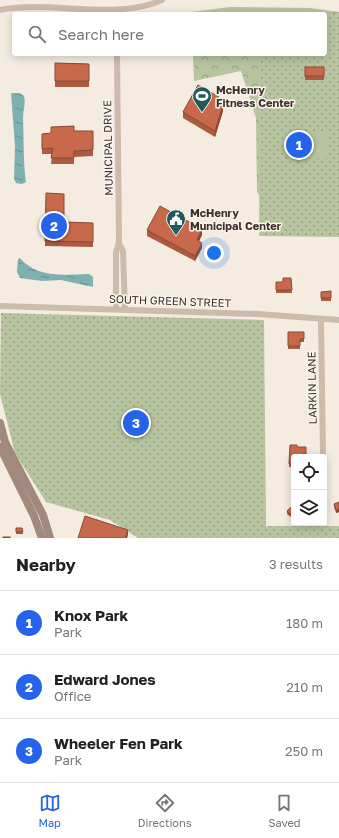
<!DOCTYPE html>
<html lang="en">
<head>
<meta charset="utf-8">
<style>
  :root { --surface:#fff; --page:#f2f2f2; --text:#202124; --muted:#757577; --line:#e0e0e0; --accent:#2563eb }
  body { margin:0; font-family:"Golos Text",sans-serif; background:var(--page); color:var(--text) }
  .controls { position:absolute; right:12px; bottom:12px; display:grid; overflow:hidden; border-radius:4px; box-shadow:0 2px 10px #0003 }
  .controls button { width:36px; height:36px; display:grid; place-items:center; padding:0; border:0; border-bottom:1px solid var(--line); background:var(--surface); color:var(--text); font:20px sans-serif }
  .you { position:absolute; left:214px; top:253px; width:14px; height:14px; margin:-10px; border:3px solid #fff; border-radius:50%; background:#1a73e8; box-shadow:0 0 0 6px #1a73e833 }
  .badge { display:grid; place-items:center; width:26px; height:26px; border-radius:50%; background:var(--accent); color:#fff; font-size:13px; font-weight:700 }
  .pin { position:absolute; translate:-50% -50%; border:2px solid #fff; box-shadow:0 1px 4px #0006 }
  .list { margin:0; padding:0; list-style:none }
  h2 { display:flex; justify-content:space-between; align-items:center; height:52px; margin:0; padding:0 16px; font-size:17px }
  h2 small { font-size:13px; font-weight:400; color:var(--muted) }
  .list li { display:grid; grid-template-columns:26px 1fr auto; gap:12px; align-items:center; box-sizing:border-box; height:64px; padding:0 16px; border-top:1px solid var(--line) }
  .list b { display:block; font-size:15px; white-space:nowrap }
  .list p { margin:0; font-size:13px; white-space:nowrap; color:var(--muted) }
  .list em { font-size:13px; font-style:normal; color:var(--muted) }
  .icon { flex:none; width:22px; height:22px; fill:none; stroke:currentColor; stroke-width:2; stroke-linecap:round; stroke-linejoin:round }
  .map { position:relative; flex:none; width:339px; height:538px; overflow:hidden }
  .search { position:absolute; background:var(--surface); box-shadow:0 2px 10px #0003; left:12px; right:12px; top:12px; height:44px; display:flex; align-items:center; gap:10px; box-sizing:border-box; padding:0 14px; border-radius:4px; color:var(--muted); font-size:15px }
  .sheet { height:244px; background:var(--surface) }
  nav { display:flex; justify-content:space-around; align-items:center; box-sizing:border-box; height:56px; border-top:1px solid var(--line); background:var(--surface); font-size:11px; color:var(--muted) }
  nav a { display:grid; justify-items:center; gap:2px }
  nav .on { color:var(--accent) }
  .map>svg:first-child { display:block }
</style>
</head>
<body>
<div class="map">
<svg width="339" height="538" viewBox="0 0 339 538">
  <defs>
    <pattern id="forest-crowns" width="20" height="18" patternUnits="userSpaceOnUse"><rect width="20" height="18" fill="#b8c4a0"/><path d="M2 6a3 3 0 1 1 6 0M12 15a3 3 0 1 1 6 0" fill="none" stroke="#97a083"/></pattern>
    <pattern id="park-dots" width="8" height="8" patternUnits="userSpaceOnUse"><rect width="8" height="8" fill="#b8c4a0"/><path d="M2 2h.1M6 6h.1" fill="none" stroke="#97a083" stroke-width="1.8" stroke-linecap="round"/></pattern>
    <pattern id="water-ripples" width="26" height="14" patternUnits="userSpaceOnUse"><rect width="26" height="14" fill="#7fb0b2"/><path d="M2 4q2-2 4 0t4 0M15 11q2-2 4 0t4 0" fill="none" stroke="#699091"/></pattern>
  </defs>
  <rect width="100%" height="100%" fill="#f4ebe1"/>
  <g fill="url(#forest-crowns)">
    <polygon points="230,7 310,8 339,12 339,64 325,54 325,14 192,14 192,12"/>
    <polygon points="193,54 270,54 266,204 257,192 256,118 241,71 194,81"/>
  </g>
  <g fill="url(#park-dots)">
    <polygon points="260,11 339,13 339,237 259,236 260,54 325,54 325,14 260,14"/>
    <polygon points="1,313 264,320 266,526 339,526 339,538 138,538 110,520 46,502 15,453 0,394"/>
  </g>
  <polygon fill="#b8c4a0" points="286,132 328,132 328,158 286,157"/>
  <g fill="url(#water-ripples)">
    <path d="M11,93H20L24,96C26,104 23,110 23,118C24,139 23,161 26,182L22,184L16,183L14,179L15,146Z"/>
    <path d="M20,258C37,278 64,275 89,274L93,277V287L61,280L42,281L20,278L17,272L18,259Z"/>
  </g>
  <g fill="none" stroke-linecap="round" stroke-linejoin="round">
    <g stroke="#cdbbac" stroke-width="6">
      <path d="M0,10C50,0 116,21 162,0"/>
      <polyline points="119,243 123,251 125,309"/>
      <polyline points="0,306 258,314 339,320"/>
      <polyline points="116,309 116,252 119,243 117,54"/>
      <polyline points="321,319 323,457"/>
    </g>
    <g stroke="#a18a7d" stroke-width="8">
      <polyline points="0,423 5,442 43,515 50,538"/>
      <polyline points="0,447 34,516 42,538"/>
    </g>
  </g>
  <g fill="#ac5a40">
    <polygon points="55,63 89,64 89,87 55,87"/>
    <rect x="305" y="67" width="19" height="13"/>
    <polygon points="219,102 223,111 215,137 183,118 183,112"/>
    <polygon points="74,131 93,131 93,156 74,157 74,164 51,164 52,154 42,154 42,134"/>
    <polygon points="46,193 64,222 93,223 93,247 45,246"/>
    <polygon points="147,230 202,235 199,241 202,248 195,261 147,236"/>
    <polygon points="291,278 292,293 276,293 276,282 283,282"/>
    <polygon points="331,291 331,301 321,301 321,292"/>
    <polygon points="288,332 304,332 304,342 300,342 300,349 288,349"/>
    <polygon points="290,445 297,447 306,447 306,457 294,457 294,467 289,467"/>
    <polygon points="339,502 339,512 336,513 334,507 334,504"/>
    <polygon points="294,504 294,516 292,518 287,514 287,511"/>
    <polygon points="16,528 22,528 23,534 16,534"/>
  </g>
  <g fill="#8c4a34">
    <polygon points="223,105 223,111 215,137 215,131"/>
    <polygon points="202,229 202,235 197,245 197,240"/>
    <polygon points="202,243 202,248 195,261 195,256"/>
    <polygon points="339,509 339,512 336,513 336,510"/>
    <polygon points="294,513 294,516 292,518 292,516"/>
    <polygon points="128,530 128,535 127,538 125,538"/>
  </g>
  <g fill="#c8694b" stroke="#8c4a34">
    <polygon points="55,63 89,64 89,81 55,81"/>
    <rect x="305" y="67" width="19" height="9"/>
    <polygon points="198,85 219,97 216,101 223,105 215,131 183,112"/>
    <polygon points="74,126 74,131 93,131 93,150 74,151 74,158 51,158 53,148 42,149 42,134 51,133 51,127"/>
    <polygon points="46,193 64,194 64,222 93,223 93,242 45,241"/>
    <polygon points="160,206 202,229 197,240 202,243 195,256 147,230"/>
    <polygon points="283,278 291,278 292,290 276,290 276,282 283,282"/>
    <polygon points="331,291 331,298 321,298 321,292"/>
    <polygon points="288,332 304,332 304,339 300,339 300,346 288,346"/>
    <polygon points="290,445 297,445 297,447 306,447 306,454 302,454 302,457 294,457 294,464 289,464"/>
    <polygon points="339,502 339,509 336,510 334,504"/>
    <polygon points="294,504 294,513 292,516 287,511"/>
    <polygon points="85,516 128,530 125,538 78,538"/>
    <polygon points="16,528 22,528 23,532 16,532"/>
    <rect x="3" y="537" width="7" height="1"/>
  </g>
  <defs>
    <symbol id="stadium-pin" viewBox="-11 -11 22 30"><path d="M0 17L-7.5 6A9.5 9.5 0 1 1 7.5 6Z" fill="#1f5a5e" stroke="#fbf5ee"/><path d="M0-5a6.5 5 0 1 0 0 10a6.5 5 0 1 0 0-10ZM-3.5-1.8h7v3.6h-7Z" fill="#fff"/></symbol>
    <symbol id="civic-pin" viewBox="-11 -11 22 30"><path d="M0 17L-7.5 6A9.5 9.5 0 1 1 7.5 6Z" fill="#1f5a5e" stroke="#fbf5ee"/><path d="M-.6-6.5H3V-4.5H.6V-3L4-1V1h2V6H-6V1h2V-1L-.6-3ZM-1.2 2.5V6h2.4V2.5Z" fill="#fff"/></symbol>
  </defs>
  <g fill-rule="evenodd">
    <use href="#stadium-pin" x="191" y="85" width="22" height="30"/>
    <use href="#civic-pin" x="165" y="208" width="22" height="30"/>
  </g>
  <g text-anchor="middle" stroke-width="3" stroke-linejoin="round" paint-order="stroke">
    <g font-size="11" font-weight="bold" fill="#3b302b" stroke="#fbf5ee" text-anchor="start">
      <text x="216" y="94">McHenry<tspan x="216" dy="13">Fitness Center</tspan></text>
      <text x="190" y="217">McHenry<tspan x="190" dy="13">Municipal Center</tspan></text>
    </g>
    <g font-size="11" fill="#3b302b" stroke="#fbf5ee">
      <text transform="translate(108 148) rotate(-91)" y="4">MUNICIPAL DRIVE</text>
      <text transform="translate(170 301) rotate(2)" y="4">SOUTH GREEN STREET</text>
      <text transform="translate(312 388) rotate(-91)" y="4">LARKIN LANE</text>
    </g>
  </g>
</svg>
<div class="controls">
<button><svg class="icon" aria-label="locate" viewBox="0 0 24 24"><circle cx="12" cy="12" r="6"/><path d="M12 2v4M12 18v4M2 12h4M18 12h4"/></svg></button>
<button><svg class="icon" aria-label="layers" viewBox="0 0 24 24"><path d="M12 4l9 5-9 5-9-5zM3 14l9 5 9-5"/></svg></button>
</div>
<div class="you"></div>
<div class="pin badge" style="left:299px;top:145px">1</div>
<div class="pin badge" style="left:54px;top:226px">2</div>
<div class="pin badge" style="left:136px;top:423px">3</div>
<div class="search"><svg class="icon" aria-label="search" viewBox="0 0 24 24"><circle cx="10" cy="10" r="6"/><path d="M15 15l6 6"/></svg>Search here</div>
</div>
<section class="sheet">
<h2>Nearby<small>3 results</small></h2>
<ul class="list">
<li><span class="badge">1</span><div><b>Knox Park</b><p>Park</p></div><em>180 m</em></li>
<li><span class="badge">2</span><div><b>Edward Jones</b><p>Office</p></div><em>210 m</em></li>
<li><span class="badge">3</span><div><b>Wheeler Fen Park</b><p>Park</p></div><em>250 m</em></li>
</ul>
</section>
<nav>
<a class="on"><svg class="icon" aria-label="map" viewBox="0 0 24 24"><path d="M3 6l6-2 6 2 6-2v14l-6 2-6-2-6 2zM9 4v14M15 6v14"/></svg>Map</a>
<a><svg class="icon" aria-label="directions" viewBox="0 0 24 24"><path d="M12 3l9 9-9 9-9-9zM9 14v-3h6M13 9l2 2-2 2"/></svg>Directions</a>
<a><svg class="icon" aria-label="saved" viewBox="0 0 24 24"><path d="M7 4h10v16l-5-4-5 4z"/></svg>Saved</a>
</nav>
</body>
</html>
